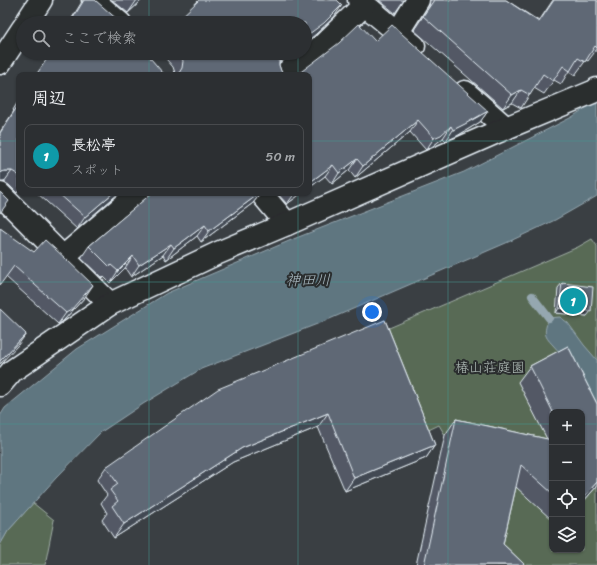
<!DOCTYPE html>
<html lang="ja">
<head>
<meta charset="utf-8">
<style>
  :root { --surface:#2c2f32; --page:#383b3e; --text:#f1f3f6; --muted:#a6a9ac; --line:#484a4d; --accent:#8abfa5 }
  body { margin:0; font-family:Sriracha,"Klee One",sans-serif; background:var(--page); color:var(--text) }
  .controls { position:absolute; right:12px; bottom:12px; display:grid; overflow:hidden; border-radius:8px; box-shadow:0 1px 3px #0004 }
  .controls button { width:36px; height:36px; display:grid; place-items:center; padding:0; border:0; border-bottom:1px solid var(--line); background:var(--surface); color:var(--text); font:20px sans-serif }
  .you { position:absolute; left:372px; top:312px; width:14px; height:14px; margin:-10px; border:3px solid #fff; border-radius:50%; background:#1a73e8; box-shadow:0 0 0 6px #1a73e833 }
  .badge { display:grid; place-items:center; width:26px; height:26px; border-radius:50%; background:var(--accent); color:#fff; font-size:13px; font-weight:700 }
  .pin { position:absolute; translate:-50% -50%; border:2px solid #fff; box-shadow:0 1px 4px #0006 }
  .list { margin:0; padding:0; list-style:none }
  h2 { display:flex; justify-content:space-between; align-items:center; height:52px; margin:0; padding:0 16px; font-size:17px }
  h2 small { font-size:13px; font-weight:400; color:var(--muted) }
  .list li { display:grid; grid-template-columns:26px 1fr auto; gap:12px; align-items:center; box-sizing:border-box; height:64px; margin:0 8px 8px; padding:0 8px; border:1px solid var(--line); border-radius:8px }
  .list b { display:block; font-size:15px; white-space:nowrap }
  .list p { margin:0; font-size:13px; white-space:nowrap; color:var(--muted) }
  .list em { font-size:13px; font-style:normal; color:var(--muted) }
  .icon { flex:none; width:22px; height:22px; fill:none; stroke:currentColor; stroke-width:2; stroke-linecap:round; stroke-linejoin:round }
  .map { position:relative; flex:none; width:597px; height:565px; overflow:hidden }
  .search { position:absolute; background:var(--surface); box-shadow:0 1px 3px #0004; left:16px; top:16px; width:296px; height:44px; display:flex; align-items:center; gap:10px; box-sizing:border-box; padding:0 14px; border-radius:22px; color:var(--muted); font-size:15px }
  .panel { position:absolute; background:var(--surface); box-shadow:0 1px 3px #0004; left:16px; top:72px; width:296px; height:124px; border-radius:8px }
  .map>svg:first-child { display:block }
</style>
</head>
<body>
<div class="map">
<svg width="597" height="565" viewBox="0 0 597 565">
  <rect width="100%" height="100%" fill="#3a3f43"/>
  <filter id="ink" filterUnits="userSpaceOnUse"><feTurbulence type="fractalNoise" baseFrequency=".025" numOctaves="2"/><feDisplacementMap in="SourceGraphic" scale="8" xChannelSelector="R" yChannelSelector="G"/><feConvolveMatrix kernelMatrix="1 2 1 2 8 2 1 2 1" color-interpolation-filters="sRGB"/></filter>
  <g filter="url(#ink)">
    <g fill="#596a54" stroke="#a0aea6" fill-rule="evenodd">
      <path d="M592,239L597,246V565H497L516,451L445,435L439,425L416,436L375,334L520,272L578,247ZM552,412H582V550H552Z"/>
      <polygon points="33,503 54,520 45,565 0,565 0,545 8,531"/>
    </g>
    <g fill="#5e7680" stroke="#95a7b0">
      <polygon points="597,100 597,196 555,220 506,243 325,321 201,369 143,404 101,432 56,478 8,531 0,545 0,416 5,408 77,349 167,293 296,238 464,172 572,117"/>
      <path d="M560,317L568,323L584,345L597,360V404L559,352C547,337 541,338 549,318Z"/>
    </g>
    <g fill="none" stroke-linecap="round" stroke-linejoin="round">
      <polyline stroke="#95a7b0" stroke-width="8" points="532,296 549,318"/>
      <defs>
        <g id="minor">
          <polyline points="93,0 120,23"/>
          <polyline points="359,0 414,46"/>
          <polyline points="398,32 418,0"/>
          <polyline points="283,75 324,44 364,5"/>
          <polyline points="465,92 506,128"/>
          <polyline points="261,193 287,224"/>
          <polyline points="0,194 110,304"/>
          <polyline points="63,257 138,193"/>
          <polyline points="0,385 12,371 110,304 218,253 287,224 506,128 595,91 597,89"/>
        </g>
        <g id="major">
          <polyline points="26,23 41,0"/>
          <polyline points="0,63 23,28"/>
        </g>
      </defs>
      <use href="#minor" stroke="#e8f1f8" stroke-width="25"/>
      <use href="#major" stroke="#e8f1f8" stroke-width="25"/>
      <use href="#minor" stroke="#2a2d2e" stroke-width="22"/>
      <use href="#major" stroke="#2a2d2e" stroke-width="22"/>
    </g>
    <g fill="#525965" stroke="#e8f1f8">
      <polygon points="83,0 95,0 118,23 69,23"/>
      <polygon points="112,0 142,0 128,13"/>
      <polygon points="379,0 404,0 395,13"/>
      <polygon points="430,0 506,0 539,21 553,0 597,0 597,49 588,61 586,60 575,75 569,71 561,84 554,80 544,94 534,88 521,108 512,103 503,108 414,30 429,7"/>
      <polygon points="375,41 488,111 480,122 457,136 446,141 443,138 433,146 426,150 410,132 355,178 349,170 332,184 325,176 309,188 309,75"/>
      <polygon points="161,53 291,53 279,63 279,65 281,71 175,75 175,73 173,67"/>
      <polygon points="19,100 19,190 17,193 9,185 4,182 0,182 0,132 14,111 13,110"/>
      <polygon points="37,193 119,193 77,229"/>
      <polygon points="150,193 261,193 253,203 201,242 197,236 166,260 163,255 131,277 125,268 110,283 103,276 102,278 81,258 89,246 150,195"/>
      <polygon points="277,193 302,193 287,204"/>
      <polygon points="0,228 85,297 63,321 58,324 6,277"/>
      <polygon points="562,283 587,316 556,313 558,288"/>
      <polygon points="385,320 435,445 426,458 345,491 318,427 233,462 114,538 102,520 107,513 101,503 107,495 97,480 106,467"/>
      <polygon points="568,346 597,404 597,486 582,503 582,412 552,412 552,520 516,487 503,544 525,565 416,565 445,435 456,419 547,439 518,382 530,366"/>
    </g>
    <g fill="#424952" stroke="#e8f1f8">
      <polygon points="137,0 142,0 128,13"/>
      <polygon points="342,5 334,17 316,34 305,43 305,37"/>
      <polygon points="284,53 291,53 275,65 283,54"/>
      <polygon points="521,90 512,103 503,108 512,95"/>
      <polygon points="488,111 480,122 457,136 446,141 453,130"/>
      <polygon points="418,120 410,132 355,178 363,166"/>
      <polygon points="451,126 443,138 433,146 426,150 434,138"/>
      <polygon points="357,159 349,170 332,184 339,173"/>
      <polygon points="333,165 325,176 309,188 309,183"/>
      <polygon points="4,171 12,171 4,182 0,182 0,173"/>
      <polygon points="113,193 119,193 77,229 85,217"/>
      <polygon points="260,193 261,193 253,203 201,242 209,231"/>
      <polygon points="295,193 302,193 287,204"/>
      <polygon points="205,225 197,236 166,260 174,248"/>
      <polygon points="171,244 163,255 131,277 139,265"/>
      <polygon points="133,256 125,268 110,283 118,271"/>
      <polygon points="93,285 85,297 63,321 58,324 66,313"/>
      <polygon points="559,308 591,311 587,316 556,313"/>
      <polygon points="26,334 18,345 0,364 0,361"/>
      <polygon points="328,413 318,427 233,462 114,538 124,524 242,448"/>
      <polygon points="435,445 426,458 345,491 354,478"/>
      <polygon points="597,482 597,486 582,503 582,499"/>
    </g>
    <g fill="#5f6875" stroke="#e8f1f8">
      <polygon points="84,0 95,0 119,21 118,23 70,23"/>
      <polygon points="199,0 337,0 342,5 324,23 305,37 305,23 175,23"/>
      <polygon points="434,0 506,0 539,22 554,0 597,0 597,48 595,46 585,62 578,58 570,71 563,66 553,81 543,74 530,95 521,90 512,95 423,16"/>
      <polygon points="359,24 375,41 392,25 488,111 465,124 453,130 451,126 441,135 434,138 418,120 363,166 357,159 339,173 333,165 309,183 309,75 295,75 298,74 339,43"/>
      <polygon points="51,53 138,53 140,55 142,53 146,53 162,72 166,75 36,75"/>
      <polygon points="178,53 284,53 279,59 279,65 281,71 286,75 175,75 179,73 182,68 183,61 181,56"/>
      <polygon points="19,104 19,176 17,174 12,171 4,171 0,173 0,133"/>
      <polygon points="0,192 9,201 0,213"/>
      <polygon points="58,193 113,193 85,217"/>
      <polygon points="152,193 260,193 209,231 205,225 174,248 171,244 139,265 133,256 118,271 111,265 110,267 89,246"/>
      <polygon points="0,228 34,252 45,240 65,258 93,285 71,310 66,313 14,266 0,285"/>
      <polygon points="562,283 593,287 591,311 559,308"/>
      <polygon points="0,309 26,334 0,361"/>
      <polygon points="385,320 435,445 354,478 328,413 242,448 124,524 112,506 118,501 110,490 118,484 106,467 218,389"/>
      <polygon points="568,346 597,404 597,482 582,499 582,412 553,412 530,366"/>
      <polygon points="456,419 552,440 552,493 521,465 503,544 525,565 424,565"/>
    </g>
  </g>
  <path fill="none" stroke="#459590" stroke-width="1" stroke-opacity="0.55" d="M149,0V23M298,0V23M448,0V565M149,53V75M298,53V75M0,141H19M309,141H597M149,193V565M298,193V565M0,282H597M0,424H552M582,424H597"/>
  <g text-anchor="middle" stroke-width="4" stroke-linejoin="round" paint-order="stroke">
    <g font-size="14" fill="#afbbb6" stroke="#2a2d2e">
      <text x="490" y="372">椿山荘庭園</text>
    </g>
    <g font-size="15" font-style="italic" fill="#aabac2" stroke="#2a2d2e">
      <text x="308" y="285">神田川</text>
    </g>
  </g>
</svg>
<div class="controls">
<button>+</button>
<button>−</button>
<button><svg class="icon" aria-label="locate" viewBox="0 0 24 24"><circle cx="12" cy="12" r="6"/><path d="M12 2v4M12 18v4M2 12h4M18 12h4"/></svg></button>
<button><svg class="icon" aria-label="layers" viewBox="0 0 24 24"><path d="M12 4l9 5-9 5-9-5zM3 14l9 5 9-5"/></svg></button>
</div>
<div class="you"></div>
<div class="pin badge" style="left:573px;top:301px;background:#0f9aa8">1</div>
<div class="search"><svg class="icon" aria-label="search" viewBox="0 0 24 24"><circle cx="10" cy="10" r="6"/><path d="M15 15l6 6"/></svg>ここで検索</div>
<section class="panel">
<h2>周辺<small></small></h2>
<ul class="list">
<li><span class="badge" style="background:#0f9aa8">1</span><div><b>長松亭</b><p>スポット</p></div><em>50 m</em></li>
</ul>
</section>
</div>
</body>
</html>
